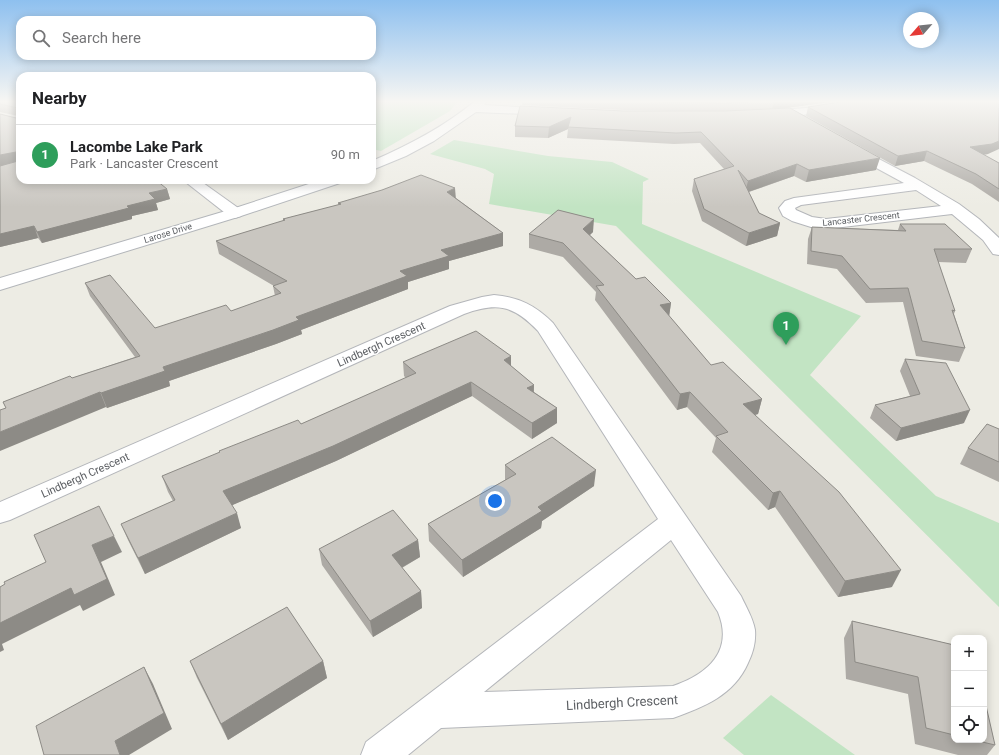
<!DOCTYPE html>
<html lang="en">
<head>
<meta charset="utf-8">
<style>
  :root { --surface:#fff; --page:#f6f6f6; --text:#202124; --muted:#757577; --line:#e0e0e0; --accent:#0f766e }
  body { margin:0; font-family:Roboto,sans-serif; background:var(--page); color:var(--text) }
  .controls { position:absolute; right:12px; bottom:12px; display:grid; overflow:hidden; border-radius:8px; box-shadow:0 2px 10px #0003 }
  .controls button { width:36px; height:36px; display:grid; place-items:center; padding:0; border:0; border-bottom:1px solid var(--line); background:var(--surface); color:var(--text); font:20px sans-serif }
  .compass { position:absolute; left:903px; top:12px; width:36px; height:36px; border-radius:50%; background:var(--surface); box-shadow:0 2px 10px #0003; rotate:242deg }
  .you { position:absolute; left:495px; top:501px; width:14px; height:14px; margin:-10px; border:3px solid #fff; border-radius:50%; background:#1a73e8; box-shadow:0 0 0 6px #1a73e833 }
  .badge { display:grid; place-items:center; width:26px; height:26px; border-radius:50%; background:var(--accent); color:#fff; font-size:13px; font-weight:700 }
  .pin { position:absolute; translate:-50% -33px; filter:drop-shadow(0 1px 2px #0008) }
  .pin::after { content:''; position:absolute; top:21px; width:14px; height:12px; background:inherit; clip-path:polygon(0 0,100% 0,50% 100%) }
  .list { margin:0; padding:0; list-style:none }
  h2 { display:flex; justify-content:space-between; align-items:center; height:52px; margin:0; padding:0 16px; font-size:17px }
  h2 small { font-size:13px; font-weight:400; color:var(--muted) }
  .list li { display:grid; grid-template-columns:26px 1fr auto; gap:12px; align-items:center; box-sizing:border-box; height:60px; padding:0 16px; border-top:1px solid var(--line) }
  .list b { display:block; font-size:15px; white-space:nowrap }
  .list p { margin:0; font-size:13px; white-space:nowrap; color:var(--muted) }
  .list em { font-size:13px; font-style:normal; color:var(--muted) }
  .icon { flex:none; width:22px; height:22px; fill:none; stroke:currentColor; stroke-width:2; stroke-linecap:round; stroke-linejoin:round }
  .map { position:relative; flex:none; width:999px; height:755px; overflow:hidden }
  .search { position:absolute; background:var(--surface); box-shadow:0 2px 10px #0003; left:16px; top:16px; width:360px; height:44px; display:flex; align-items:center; gap:10px; box-sizing:border-box; padding:0 14px; border-radius:12px; color:var(--muted); font-size:15px }
  .panel { position:absolute; background:var(--surface); box-shadow:0 2px 10px #0003; left:16px; top:72px; width:360px; height:112px; border-radius:12px }
  .map>svg:first-child { display:block }
</style>
</head>
<body>
<div class="map">
<svg width="999" height="755" viewBox="0 0 999 755">
  <rect width="100%" height="100%" fill="#edece4"/>
  <g fill="#c2e4c3">
    <polygon points="372,101 458,101 450,111 381,151 372,149"/>
    <polygon points="454,140 548,156 612,162 649,179 643,182 642,224 861,316 810,375 936,496 999,523 999,607 616,226 489,204 494,174 485,169 430,154"/>
    <polygon points="771,695 855,755 744,755 723,738"/>
  </g>
  <g fill="none" stroke-linecap="round" stroke-linejoin="round">
    <defs>
      <g id="street">
        <path d="M852,145L915,178L959,204L979,219L999,238V255L993,254L983,240L952,214L826,229L811,227L792,221L783,216L779,208L785,201L794,198L904,183L847,152L845,149L847,146ZM916,190L941,206L826,219L812,217L796,210L795,208L801,205Z"/>
        <polygon points="183,180 199,180 241,210 243,213 241,216 235,218 229,216"/>
        <path d="M494,295C519,297 536,306 553,323L741,596C746,607 753,618 755,630C756,642 753,653 748,663C734,695 704,707 673,718L441,728L408,755H361L366,742L658,519L538,331C513,305 497,302 464,314L10,520L0,523V502L450,306L482,297ZM671,540L718,612C734,651 708,674 673,686L484,692Z"/>
      </g>
      <g id="secondary">
        <path d="M475,101H487L484,105L549,109L553,110L555,112L553,114L549,115L476,112L434,141L406,156L372,170V161C409,145 444,127 475,101Z"/>
        <polygon points="850,101 876,101 871,104 818,113 769,119 765,117 763,115 765,113 769,111 818,107"/>
        <polygon points="321,180 342,180 340,183 241,216 0,290 0,278 229,210"/>
      </g>
    </defs>
    <use href="#street" stroke="#b4b6ba" stroke-width="2"/>
    <use href="#secondary" stroke="#b3b6ba" stroke-width="2"/>
    <use href="#street" fill="#fff" fill-rule="evenodd"/>
    <use href="#secondary" fill="#fff" fill-rule="evenodd"/>
  </g>
  <g fill="#adaaa5">
    <polygon points="0,101 20,101 167,189 170,199 156,203 158,210 132,216 132,219 42,243 38,238 0,247 0,114 16,118 18,117 18,116 0,112"/>
    <polygon points="522,101 837,101 784,108 876,170 806,182 794,176 749,192 759,213 780,223 777,236 746,246 702,221 692,191 694,179 724,169 700,143 674,144 567,138 568,129 548,138 515,137 515,126 624,111 681,111 623,110 522,105"/>
    <polygon points="808,107 988,154 983,155 999,163 999,202 972,184 924,161 895,166 806,116"/>
    <polygon points="456,198 503,233 503,246 449,261 449,269 408,282 408,289 301,330 302,334 276,344 169,381 170,386 107,408 106,407 6,408 3,402 72,378 135,357 90,296 85,283 155,328 231,311 275,296 273,286 274,286 219,254 216,241 284,221 283,219 339,205 338,203"/>
    <polygon points="900,224 972,249 966,263 938,262 955,311 954,314 965,348 959,362 916,356 903,302 866,303 837,269 807,264 808,239 812,227 898,230"/>
    <polygon points="593,232 590,235 636,279 671,303 669,316 711,365 762,399 758,414 755,415 892,587 838,597 775,507 768,510 712,452 716,438 687,407 677,410 595,300 596,292 563,257 529,248 529,234"/>
    <polygon points="905,359 964,423 896,441 870,418 875,405 910,396 900,371"/>
    <polygon points="403,362 511,366 534,385 534,392 557,408 557,423 532,439 472,396 336,461 232,505 241,528 145,574 128,540 121,524 173,501 168,492 162,476 301,424 406,378 404,376"/>
    <polygon points="999,429 999,482 960,464 968,448"/>
    <polygon points="505,465 594,486 542,521 541,528 463,577 429,541 428,524 505,480"/>
    <polygon points="418,540 420,557 402,568 421,591 422,608 373,637 322,565 319,549"/>
    <polygon points="852,621 954,645 954,740 984,740 995,745 987,755 958,755 915,744 908,694 846,679 844,638"/>
    <polygon points="190,661 323,661 327,678 228,740 197,678"/>
  </g>
  <g fill="#8d8b86">
    <polygon points="774,101 837,101 772,110"/>
    <polygon points="571,117 568,129 548,138 549,127"/>
    <polygon points="999,141 999,149 988,154 967,157 970,147"/>
    <polygon points="927,151 924,161 895,166 898,156"/>
    <polygon points="16,152 20,162 0,166 0,155"/>
    <polygon points="880,158 876,170 806,182 809,170"/>
    <polygon points="797,164 794,176 745,193 748,181"/>
    <polygon points="455,188 456,200 447,192"/>
    <polygon points="167,189 170,199 156,203 158,210 132,216 132,219 42,243 37,232 127,206 149,193"/>
    <polygon points="594,219 593,232 582,242 583,229"/>
    <polygon points="780,223 777,236 746,246 749,233"/>
    <polygon points="34,226 38,238 0,247 0,234"/>
    <polygon points="503,233 503,246 449,261 449,269 408,282 408,289 301,330 302,334 276,344 169,381 170,386 107,408 101,393 163,367 296,317 400,271 441,250"/>
    <polygon points="671,303 669,317 660,305"/>
    <polygon points="511,356 511,371 504,360"/>
    <polygon points="471,382 472,396 336,461 228,507 223,491"/>
    <polygon points="534,385 533,400 527,388"/>
    <polygon points="100,392 106,407 0,451 0,432"/>
    <polygon points="690,392 687,407 677,410 680,394"/>
    <polygon points="762,399 758,414 739,419 743,404"/>
    <polygon points="557,408 557,423 532,439 532,423"/>
    <polygon points="970,410 964,423 896,441 901,428"/>
    <polygon points="596,470 594,486 542,521 541,528 463,577 462,560 538,507"/>
    <polygon points="780,491 775,507 768,510 773,493"/>
    <polygon points="237,513 241,528 145,574 138,558"/>
    <polygon points="114,536 122,552 101,562 115,595 83,611 80,605 2,644 4,650 0,652 0,623 92,545"/>
    <polygon points="418,540 420,557 394,572 392,555"/>
    <polygon points="901,570 892,587 838,597 845,581"/>
    <polygon points="421,591 422,608 373,637 370,621"/>
    <polygon points="323,661 327,678 228,740 221,724"/>
    <polygon points="144,667 153,684 172,729 129,755 120,755 115,741"/>
  </g>
  <g fill="#c9c6c0" stroke="#8d8b86">
    <polygon points="0,101 20,101 20,180 156,180 167,189 149,193 155,199 127,206 129,208 37,232 34,226 0,234 0,166 18,161 18,153 16,152 0,155 0,114 16,118 18,117 18,108 0,104"/>
    <polygon points="610,101 767,101 725,103"/>
    <polygon points="847,101 999,101 999,141 992,144 970,147 999,163 999,189 976,174 927,151 898,156 808,107"/>
    <polygon points="520,106 624,111 725,111 790,108 880,158 809,170 797,164 748,181 738,170 759,213 780,223 749,233 704,209 694,179 734,166 701,132 676,133 568,127 571,117 549,127 515,126"/>
    <polygon points="421,175 455,188 447,192 503,233 441,250 449,256 400,271 407,276 296,317 299,320 273,330 163,367 165,371 101,393 100,392 0,432 0,410 6,408 3,402 70,376 72,378 140,356 85,283 110,275 155,328 226,305 231,311 281,293 273,286 287,281 216,241 285,220 283,219 341,204 338,203 382,190"/>
    <polygon points="558,210 594,219 583,229 636,279 645,277 671,303 660,305 711,365 723,362 762,399 743,404 839,492 901,570 845,581 780,491 773,493 716,436 728,432 690,392 680,394 596,286 604,285 563,243 529,234"/>
    <polygon points="900,224 945,224 972,249 934,249 955,311 952,310 965,348 922,341 908,288 870,289 842,256 811,251 812,227 906,231"/>
    <polygon points="476,331 511,356 504,360 534,385 527,388 557,408 532,423 471,382 333,446 223,491 237,513 138,558 121,524 175,500 162,476 220,452 219,451 298,420 301,424 416,373 403,362"/>
    <polygon points="905,359 946,363 970,410 901,428 875,405 920,394"/>
    <polygon points="987,424 999,429 999,462 968,448"/>
    <polygon points="552,437 596,470 538,507 542,511 462,560 428,524 516,474 505,465"/>
    <polygon points="99,506 114,536 92,545 107,579 74,595 71,588 0,623 0,587 5,584 4,582 46,562 34,535"/>
    <polygon points="393,510 418,540 392,555 421,591 370,621 319,549"/>
    <polygon points="287,607 323,661 221,724 190,661"/>
    <polygon points="852,621 954,645 954,735 926,728 918,677 855,662"/>
    <polygon points="144,667 164,713 115,741 120,755 44,755 36,726"/>
    <polygon points="984,697 995,745 974,740 984,740"/>
  </g>
  <linearGradient id="sky" x2="0" y2="1"><stop stop-color="#8ec0ef"/><stop offset="0.49" stop-color="#f7f6f3"/><stop offset="1" stop-color="#f7f6f3" stop-opacity="0"/></linearGradient>
  <rect width="999" height="207" fill="url(#sky)"/>
  <g text-anchor="middle" stroke-width="3" stroke-linejoin="round" paint-order="stroke">
    <g font-size="9" fill="#5c5f63" stroke="#fff">
      <text transform="translate(861 219) rotate(-6)" y="3">Lancaster Crescent</text>
      <text transform="translate(168 233) rotate(-17)" y="3">Larose Drive</text>
    </g>
    <g font-size="11" fill="#5c5f63" stroke="#fff">
      <text transform="translate(381 344) rotate(-24)" y="4">Lindbergh Crescent</text>
      <text transform="translate(85 475) rotate(-24)" y="4">Lindbergh Crescent</text>
    </g>
    <g font-size="13" fill="#5c5f63" stroke="#fff">
      <text transform="translate(622 702) rotate(-3)" y="5">Lindbergh Crescent</text>
    </g>
  </g>
</svg>
<div class="controls">
<button>+</button>
<button>−</button>
<button><svg class="icon" aria-label="locate" viewBox="0 0 24 24"><circle cx="12" cy="12" r="6"/><path d="M12 2v4M12 18v4M2 12h4M18 12h4"/></svg></button>
</div>
<svg class="compass" viewBox="-18 -18 36 36"><path d="M0-13l5 13h-10z" fill="#e53935"/><path d="M0 13l5-13h-10z" fill="#757577"/></svg>
<div class="you"></div>
<div class="pin badge" style="left:786px;top:345px;background:#2e9e5b">1</div>
<div class="search"><svg class="icon" aria-label="search" viewBox="0 0 24 24"><circle cx="10" cy="10" r="6"/><path d="M15 15l6 6"/></svg>Search here</div>
<section class="panel">
<h2>Nearby<small></small></h2>
<ul class="list">
<li><span class="badge" style="background:#2e9e5b">1</span><div><b>Lacombe Lake Park</b><p>Park · Lancaster Crescent</p></div><em>90 m</em></li>
</ul>
</section>
</div>
</body>
</html>
